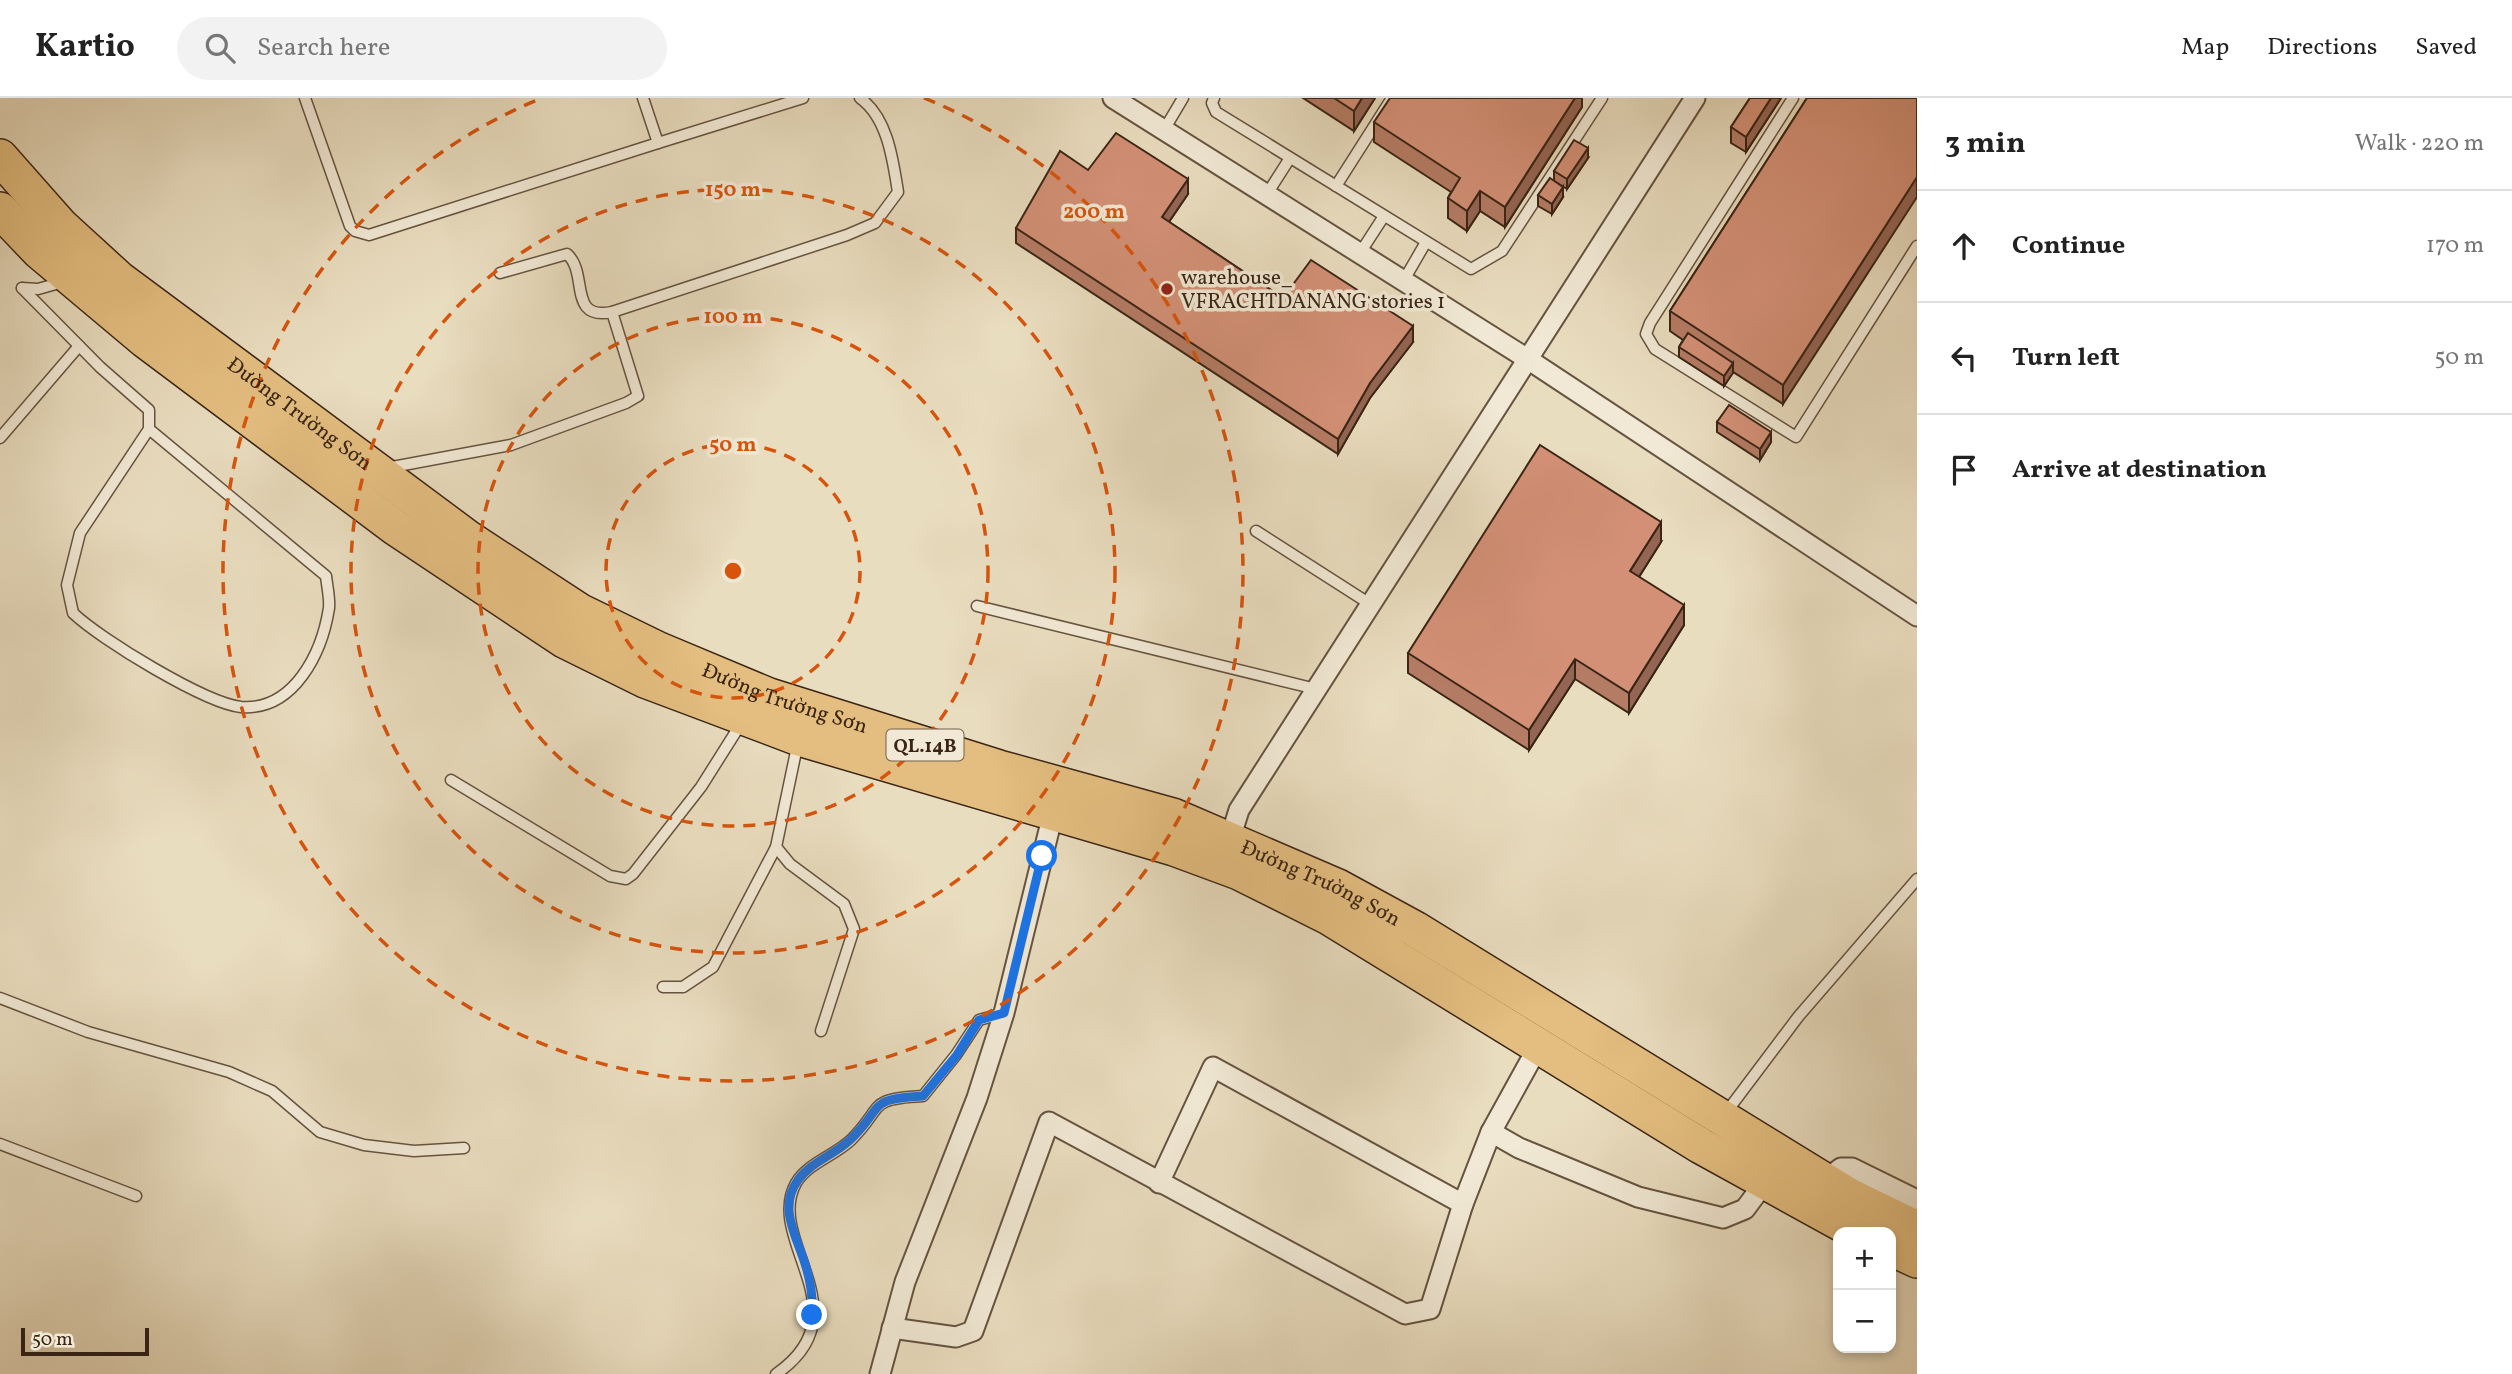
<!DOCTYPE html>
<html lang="en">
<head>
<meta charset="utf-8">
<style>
  :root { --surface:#fff; --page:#f2f2f2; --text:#222; --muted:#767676; --line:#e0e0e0 }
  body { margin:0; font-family:Vollkorn,serif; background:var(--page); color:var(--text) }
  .controls { position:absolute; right:21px; bottom:21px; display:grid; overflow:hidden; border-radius:14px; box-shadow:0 4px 10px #0003 }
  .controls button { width:63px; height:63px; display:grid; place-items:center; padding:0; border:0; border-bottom:2px solid var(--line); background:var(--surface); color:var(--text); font:35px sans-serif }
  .scale { position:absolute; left:21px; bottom:18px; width:128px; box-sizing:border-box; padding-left:7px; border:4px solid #3a2515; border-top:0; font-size:19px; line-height:24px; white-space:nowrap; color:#3a2515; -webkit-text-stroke:5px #f1e9d5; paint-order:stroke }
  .stop { position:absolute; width:21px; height:21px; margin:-16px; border:5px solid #1a73e8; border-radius:50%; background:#fff }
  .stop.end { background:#1a73e8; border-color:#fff; box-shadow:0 2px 7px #0008 }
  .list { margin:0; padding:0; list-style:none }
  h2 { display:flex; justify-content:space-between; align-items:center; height:91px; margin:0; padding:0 28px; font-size:30px }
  h2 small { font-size:23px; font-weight:400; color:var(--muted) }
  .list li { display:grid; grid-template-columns:46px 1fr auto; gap:21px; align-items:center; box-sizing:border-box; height:112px; padding:0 28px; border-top:2px solid var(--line) }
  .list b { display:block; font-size:26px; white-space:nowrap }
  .list em { font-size:23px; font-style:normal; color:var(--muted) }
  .icon { flex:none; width:38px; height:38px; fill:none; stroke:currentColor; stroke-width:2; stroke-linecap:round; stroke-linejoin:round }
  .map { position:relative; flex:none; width:1917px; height:1276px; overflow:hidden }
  header { display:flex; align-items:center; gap:42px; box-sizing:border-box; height:98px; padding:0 35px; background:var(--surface); border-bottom:2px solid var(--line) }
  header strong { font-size:33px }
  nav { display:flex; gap:38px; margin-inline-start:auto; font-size:24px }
  .search { width:490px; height:63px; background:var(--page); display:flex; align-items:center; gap:18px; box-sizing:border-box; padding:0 24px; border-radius:38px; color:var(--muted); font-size:26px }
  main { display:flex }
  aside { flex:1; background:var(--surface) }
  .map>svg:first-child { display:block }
</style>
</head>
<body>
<header>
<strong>Kartio</strong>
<div class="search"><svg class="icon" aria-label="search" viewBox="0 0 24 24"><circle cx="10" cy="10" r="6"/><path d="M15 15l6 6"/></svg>Search here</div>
<nav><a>Map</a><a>Directions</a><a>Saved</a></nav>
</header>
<main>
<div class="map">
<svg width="1917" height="1276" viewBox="0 0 1917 1276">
  <rect width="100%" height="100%" fill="#e9ddbf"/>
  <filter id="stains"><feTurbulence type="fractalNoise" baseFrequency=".00286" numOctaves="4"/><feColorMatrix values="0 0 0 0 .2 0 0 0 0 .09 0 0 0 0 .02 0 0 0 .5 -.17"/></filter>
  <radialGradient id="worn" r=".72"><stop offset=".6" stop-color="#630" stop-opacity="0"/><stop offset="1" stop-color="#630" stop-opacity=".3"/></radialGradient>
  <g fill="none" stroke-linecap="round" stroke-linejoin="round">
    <defs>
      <g id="lane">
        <polyline points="305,0 350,128 355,133 369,137 658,45 643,0"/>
        <polyline points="1214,0 1212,5 1216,14 1471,171 1502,153 1602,0"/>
        <polyline points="1793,0 1650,225 1646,236 1655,251 1796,339 1917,148"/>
        <polyline points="1164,32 1183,0"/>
        <polyline points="658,45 803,0"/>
        <polyline points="1336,88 1392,0"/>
        <polyline points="1267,96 1290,60"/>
        <polyline points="1360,155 1384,118"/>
        <path d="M500,175L567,156C589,175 567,223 612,214"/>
        <polyline points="1404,182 1426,144"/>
        <path d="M22,190L100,269L149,312V331L80,435L67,487L73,515C100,541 205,605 241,609C294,613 322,555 329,510C330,500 327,488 326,478L149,331"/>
        <polyline points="22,190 38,191 63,184"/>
        <polyline points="0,340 79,248"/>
        <path d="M387,370L511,347L626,305L638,298L612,214L847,137L875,125L898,94C893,63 888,20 860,0"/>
        <polyline points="1256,433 1370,506"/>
        <polyline points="977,508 1316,591"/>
        <polyline points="798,644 776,749 790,766 844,806 854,831 821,933"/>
        <polyline points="451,682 610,778 626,781 633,776 701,689 742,624"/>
        <polyline points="663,889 683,889 713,869 776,749"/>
        <polyline points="0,900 88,934 229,974 272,993 320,1034 364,1047 414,1053 464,1050"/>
        <polyline points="1725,1016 1798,919 1917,781"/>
        <polyline points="0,1046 136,1098"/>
        <path d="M776,1276C865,1215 764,1142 796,1085C808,1065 834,1058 851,1042C885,1008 866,1001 923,998L956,957L979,922L1004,915"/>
      </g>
      <g id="street">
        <polyline points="1113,0 1526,260 1917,518"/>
        <polyline points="1230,741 1239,712 1695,0"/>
        <polyline points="1491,1034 1539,947"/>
        <polyline points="1824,1083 1841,1070 1852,1070 1917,1102"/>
        <polyline points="1159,1085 1213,969 1463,1106"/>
        <polyline points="892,1230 956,1239 973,1233 1049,1024 1405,1216 1430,1211 1463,1106 1491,1034 1519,1050 1638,1099 1723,1120 1745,1111 1765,1084"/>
        <polyline points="880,1276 905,1184 977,1000 1004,915 1053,716"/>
      </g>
      <g id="highway">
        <path id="s1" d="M0,59L61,128L119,181L469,441L579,513L659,552L769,598L999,670L1173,718L1338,789L1415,831L1849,1098L1917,1131"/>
        <polyline points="0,112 39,153 145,242 396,430 564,542 645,582 799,640 1174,750 1239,774 1329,819 1701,1048 1857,1134"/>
        <polyline points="1891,1150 1917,1162"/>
      </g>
    </defs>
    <use href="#lane" stroke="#665340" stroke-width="13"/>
    <use href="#street" stroke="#665340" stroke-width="23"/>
    <use href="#highway" stroke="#3a2515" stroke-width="38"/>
    <use href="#lane" stroke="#f1e9d5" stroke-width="10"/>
    <use href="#street" stroke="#f1e9d5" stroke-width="19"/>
    <use href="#highway" stroke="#e4be80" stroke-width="35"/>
  </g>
  <g fill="#b57c65" stroke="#3a2515" stroke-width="2">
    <polygon points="1303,0 1375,0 1354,33"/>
    <polygon points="1582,0 1582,9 1505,129 1480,113 1467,133 1448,120 1448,100 1451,94 1374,44 1374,24"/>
    <polygon points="1750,0 1781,0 1746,54 1731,45 1731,29"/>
    <polygon points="1807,0 1783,306 1733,274 1724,288 1679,259 1679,249 1683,242 1670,233 1670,213"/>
    <polygon points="1588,60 1567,91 1554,83 1554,73"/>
    <polygon points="1088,72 1188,96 1169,124 1283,200 1413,244 1370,300 1338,356 1016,145 1016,130"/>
    <polygon points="1538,97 1563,99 1552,116 1538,108"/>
    <polygon points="1717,324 1771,344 1760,362 1717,334"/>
    <polygon points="1661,444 1639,479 1684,527 1629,615 1575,581 1529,652 1408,575 1408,555"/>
  </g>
  <g fill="#946553" stroke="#3a2515" stroke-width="2">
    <polygon points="1362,0 1375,0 1354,33 1354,13"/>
    <polygon points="1575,0 1582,0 1582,9 1505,129 1505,109"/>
    <polygon points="1771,0 1781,0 1746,54 1746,39"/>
    <polygon points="1588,50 1588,60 1567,91 1567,81"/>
    <polygon points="1917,79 1917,99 1783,306 1783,287"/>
    <polygon points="1188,81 1188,96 1162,134 1162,119"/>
    <polygon points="1563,89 1563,99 1552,116 1552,106"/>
    <polygon points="1480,93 1480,113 1467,133 1467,113"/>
    <polygon points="1413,228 1413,244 1370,300 1338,356 1338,341 1370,285"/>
    <polygon points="1733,265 1733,275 1724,288 1724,278"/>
    <polygon points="1771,334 1771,344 1760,362 1760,351"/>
    <polygon points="1661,424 1661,444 1630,493 1630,473"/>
    <polygon points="1684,507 1684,527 1629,615 1629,595"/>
    <polygon points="1575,561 1575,581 1529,652 1529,632"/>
  </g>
  <g fill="#d39076" stroke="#3a2515" stroke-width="2">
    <polygon points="1334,0 1362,0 1354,13"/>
    <polygon points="1390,0 1575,0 1505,109 1480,93 1467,113 1448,100 1460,80 1374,24"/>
    <polygon points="1750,0 1771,0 1746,39 1731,29"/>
    <polygon points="1807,0 1917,0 1917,79 1783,287 1670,213"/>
    <polygon points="1116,35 1188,81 1162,119 1283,200 1311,162 1413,228 1370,285 1338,341 1016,130 1060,53 1088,72"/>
    <polygon points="1574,42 1588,50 1567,81 1554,73"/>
    <polygon points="1550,80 1563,89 1552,106 1538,97"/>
    <polygon points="1688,235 1733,265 1724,278 1679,249"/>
    <polygon points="1729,307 1771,334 1760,351 1717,324"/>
    <polygon points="1540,347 1661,424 1630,473 1684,507 1629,595 1575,561 1529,632 1408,555"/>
  </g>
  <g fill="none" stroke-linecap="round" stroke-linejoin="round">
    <path stroke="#1a73e8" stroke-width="9" d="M812,1217C813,1200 811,1185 806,1169C798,1140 777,1111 798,1082C811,1064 834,1057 850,1042C885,1009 865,1001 923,998L957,957L979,922L1004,915L1042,758"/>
  </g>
  <g fill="none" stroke="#d7540d" stroke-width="3.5" stroke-dasharray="12 9">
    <circle cx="733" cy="473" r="127"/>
    <circle cx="733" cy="473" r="255"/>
    <circle cx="733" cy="473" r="382"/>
    <path d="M924 0A510 510 0 1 1 542 0"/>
  </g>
  <circle fill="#8f2418" stroke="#f1e9d5" stroke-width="2.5" cx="1167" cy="191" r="7"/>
  <g text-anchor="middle" stroke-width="7" stroke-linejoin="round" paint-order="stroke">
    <rect fill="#f1e9d5" stroke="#71604f" stroke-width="2" x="886.5" y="631.5" width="77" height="31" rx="5"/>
    <g font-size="19" font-weight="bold" fill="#3a2515">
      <text x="925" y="654">QL.14B</text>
    </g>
    <g font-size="21" fill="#3a2515" stroke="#f1e9d5" text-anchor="start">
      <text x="1181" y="186">warehouse_<tspan x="1181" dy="24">VFRACHTDANANG stories 1</tspan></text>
    </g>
    <g font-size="21" fill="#3a2515" stroke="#f1e9d5">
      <text dy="7" stroke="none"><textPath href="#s1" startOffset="396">Đường Trường Sơn</textPath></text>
      <text dy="7" stroke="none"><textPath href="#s1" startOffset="962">Đường Trường Sơn</textPath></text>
      <text dy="7" stroke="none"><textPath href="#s1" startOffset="1530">Đường Trường Sơn</textPath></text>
    </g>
  </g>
  <circle cx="733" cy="473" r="10" fill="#d7540d" stroke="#f1e9d5" stroke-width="3.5"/>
  <g font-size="21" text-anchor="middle" font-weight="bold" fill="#d7540d" stroke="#f1e9d5" stroke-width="7" stroke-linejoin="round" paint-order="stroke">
    <text x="733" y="98">150 m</text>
    <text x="1094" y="120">200 m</text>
    <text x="733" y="225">100 m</text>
    <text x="733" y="353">50 m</text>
  </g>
  <rect width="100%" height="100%" filter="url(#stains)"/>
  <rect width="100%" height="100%" fill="url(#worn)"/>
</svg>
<div class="controls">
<button>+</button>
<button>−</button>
</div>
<div class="scale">50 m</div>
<div class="stop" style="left:1042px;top:758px"></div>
<div class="stop end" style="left:812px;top:1217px"></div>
</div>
<aside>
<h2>3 min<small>Walk · 220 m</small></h2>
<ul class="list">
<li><svg class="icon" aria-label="ahead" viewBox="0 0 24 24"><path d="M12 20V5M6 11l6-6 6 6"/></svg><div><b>Continue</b></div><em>170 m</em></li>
<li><svg class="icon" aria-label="left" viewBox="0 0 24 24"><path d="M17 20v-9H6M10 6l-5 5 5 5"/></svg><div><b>Turn left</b></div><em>50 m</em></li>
<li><svg class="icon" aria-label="arrive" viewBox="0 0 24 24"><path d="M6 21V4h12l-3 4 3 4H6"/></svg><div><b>Arrive at destination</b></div></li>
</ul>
</aside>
</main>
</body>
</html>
